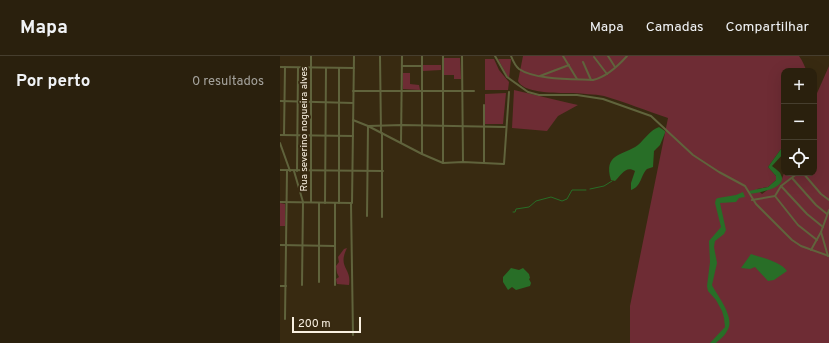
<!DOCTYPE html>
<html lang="pt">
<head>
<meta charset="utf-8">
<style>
  :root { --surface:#2a200d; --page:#322816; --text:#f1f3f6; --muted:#a5a39d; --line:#463e2e }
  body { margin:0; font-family:Overpass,sans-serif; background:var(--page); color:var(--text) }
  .controls { position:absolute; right:12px; top:12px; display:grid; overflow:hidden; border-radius:8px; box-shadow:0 4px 16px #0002 }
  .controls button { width:36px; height:36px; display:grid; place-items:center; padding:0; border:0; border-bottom:1px solid var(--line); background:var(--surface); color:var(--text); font:20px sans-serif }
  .scale { position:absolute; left:12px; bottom:10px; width:69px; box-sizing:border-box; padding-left:4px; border:2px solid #f9f0e1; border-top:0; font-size:11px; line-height:14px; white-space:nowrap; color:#f9f0e1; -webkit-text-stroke:3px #382a11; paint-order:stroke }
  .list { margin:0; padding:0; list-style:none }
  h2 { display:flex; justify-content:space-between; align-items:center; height:52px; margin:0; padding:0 16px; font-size:17px }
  h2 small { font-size:13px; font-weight:400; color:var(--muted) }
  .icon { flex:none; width:22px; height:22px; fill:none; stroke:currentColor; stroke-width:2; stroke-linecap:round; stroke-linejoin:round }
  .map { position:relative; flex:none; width:549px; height:287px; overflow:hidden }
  header { display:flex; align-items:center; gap:24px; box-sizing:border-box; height:56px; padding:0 20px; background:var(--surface); border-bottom:1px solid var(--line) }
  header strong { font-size:19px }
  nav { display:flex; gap:22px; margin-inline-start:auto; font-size:14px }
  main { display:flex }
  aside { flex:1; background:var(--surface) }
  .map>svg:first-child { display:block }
</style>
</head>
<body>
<header>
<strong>Mapa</strong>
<nav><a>Mapa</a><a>Camadas</a><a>Compartilhar</a></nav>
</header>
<main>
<aside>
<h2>Por perto<small>0 resultados</small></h2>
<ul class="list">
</ul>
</aside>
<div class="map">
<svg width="549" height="287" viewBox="0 0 549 287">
  <rect width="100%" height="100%" fill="#382a11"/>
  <g fill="#6e2c34">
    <path d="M243,0H519C523,5 524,10 527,15H504V80L501,93L488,111L496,120V124L488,131L477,133L482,138L502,123L504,117H534V44L549,10V287H350V250L388,62C367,55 345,46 324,40C314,38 303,38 293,37C280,37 244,38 238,25Z"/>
    <polygon points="164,2 180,2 181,23 174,23 174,19 164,19"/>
    <polygon points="205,3 214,3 219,14 229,26 228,34 205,34"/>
    <polygon points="218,3 231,3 229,23"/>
    <polygon points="143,9 161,9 161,14 143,15"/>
    <polygon points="123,17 130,17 130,28 139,29 140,34 123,33"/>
    <polygon points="234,34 289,47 298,49 278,60 267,75 232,72"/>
    <polygon points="226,37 223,68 205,68 205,38"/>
    <polygon points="0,147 5,148 5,170 0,170"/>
    <path d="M67,192C57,212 72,212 69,229L57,228L56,223L59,221L57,217L56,210L59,206L58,201L64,193Z"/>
  </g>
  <g fill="#286e27">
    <path d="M379,71L385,75V77L380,89L374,95L373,111C371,112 369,112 367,113C360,120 362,130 351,134V127L355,115C346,109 341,119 335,125L331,124C323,97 343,100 358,89C365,83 370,74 379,71Z"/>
    <path d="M504,80V97L492,110C495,113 500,115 501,119C508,132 478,137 470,138L469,135L488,131L496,124V120L488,111L501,93Z"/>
    <path d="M463,136L465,141L459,142L456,146L440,147L446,174L444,178L435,185L434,191L437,207L432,229C438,241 456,262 447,275C445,280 439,284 436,287H430L445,271L444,262L442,255L436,244L428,235L427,230L430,206L429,185L441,171L435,147L436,143L438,142L456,139Z"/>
    <path d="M471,198C482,202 500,205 507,215L494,224L488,225L475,211L470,213L461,212Z"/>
    <polygon points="231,212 239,214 243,212 249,218 250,222 249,223 251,227 250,230 236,234 232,231 228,234 223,226 223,221"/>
  </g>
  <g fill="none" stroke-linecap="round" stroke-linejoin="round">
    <g stroke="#286e27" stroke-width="1">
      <polyline points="310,133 324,130 332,125"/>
      <polyline points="233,156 235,156 236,153 249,151 256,145 271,141 282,145 287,143 292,134 306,134"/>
    </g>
    <g stroke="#60633c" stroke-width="2">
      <polyline points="100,0 101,76"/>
      <polyline points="163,0 163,107"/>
      <polyline points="182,0 183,106"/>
      <polyline points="215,0 227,21 248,36 259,39 297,39 323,43 371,60 413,99 439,116 465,130 476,148 512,184 521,190 549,200"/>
      <path d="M231,0C233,5 235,10 239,13C255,24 294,23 313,24C326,21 338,10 347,0"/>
      <polyline points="283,0 297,23"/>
      <polyline points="328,0 335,11"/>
      <polyline points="314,1 327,18"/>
      <polyline points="303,6 311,24"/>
      <polyline points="122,10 142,10"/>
      <polyline points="0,11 74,12"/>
      <polyline points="260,20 289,9"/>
      <polyline points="73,35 194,35"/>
      <polyline points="0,45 73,47"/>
      <polyline points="204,49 204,107"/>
      <polyline points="73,64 88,70 142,98 163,107 183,106 224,108 229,36"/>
      <polyline points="102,77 102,161"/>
      <polyline points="0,79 73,80"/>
      <polyline points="4,79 5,11"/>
      <polyline points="0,87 10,115"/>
      <polyline points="121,87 122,0"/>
      <polyline points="142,98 142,0"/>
      <polyline points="0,114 103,115"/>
      <polyline points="14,115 23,146 22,229"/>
      <polyline points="17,115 18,12"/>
      <polyline points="523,117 541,138 549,144"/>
      <polyline points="512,122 536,149 547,158"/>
      <polyline points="501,130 527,158 543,171"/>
      <polyline points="495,140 518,169 537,184"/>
      <polyline points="472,144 495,140 501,130 518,117"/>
      <polyline points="0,146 72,147 74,0"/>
      <polyline points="31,146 31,0"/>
      <polyline points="45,147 46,12"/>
      <polyline points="55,147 55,229"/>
      <polyline points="59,147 59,12"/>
      <polyline points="71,147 73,279"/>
      <polyline points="87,160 88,70 122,69 225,71"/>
      <polyline points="541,176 548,200"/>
      <polyline points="0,189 55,190"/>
      <polyline points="531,194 541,176 549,154"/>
      <polyline points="39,226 39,147"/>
      <polyline points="0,230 6,230"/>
      <polyline points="5,263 7,115"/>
    </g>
  </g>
  <g text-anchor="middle" stroke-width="4" stroke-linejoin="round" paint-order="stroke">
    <g font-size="10" fill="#f9f0e1" stroke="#382a11">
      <text transform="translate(23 73) rotate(-90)" y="4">Rua severino nogueira alves</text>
    </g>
  </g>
</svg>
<div class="controls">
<button>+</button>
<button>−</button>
<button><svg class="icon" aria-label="locate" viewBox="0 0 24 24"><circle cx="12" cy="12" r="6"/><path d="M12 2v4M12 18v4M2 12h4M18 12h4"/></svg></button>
</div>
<div class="scale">200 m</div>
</div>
</main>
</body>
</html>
